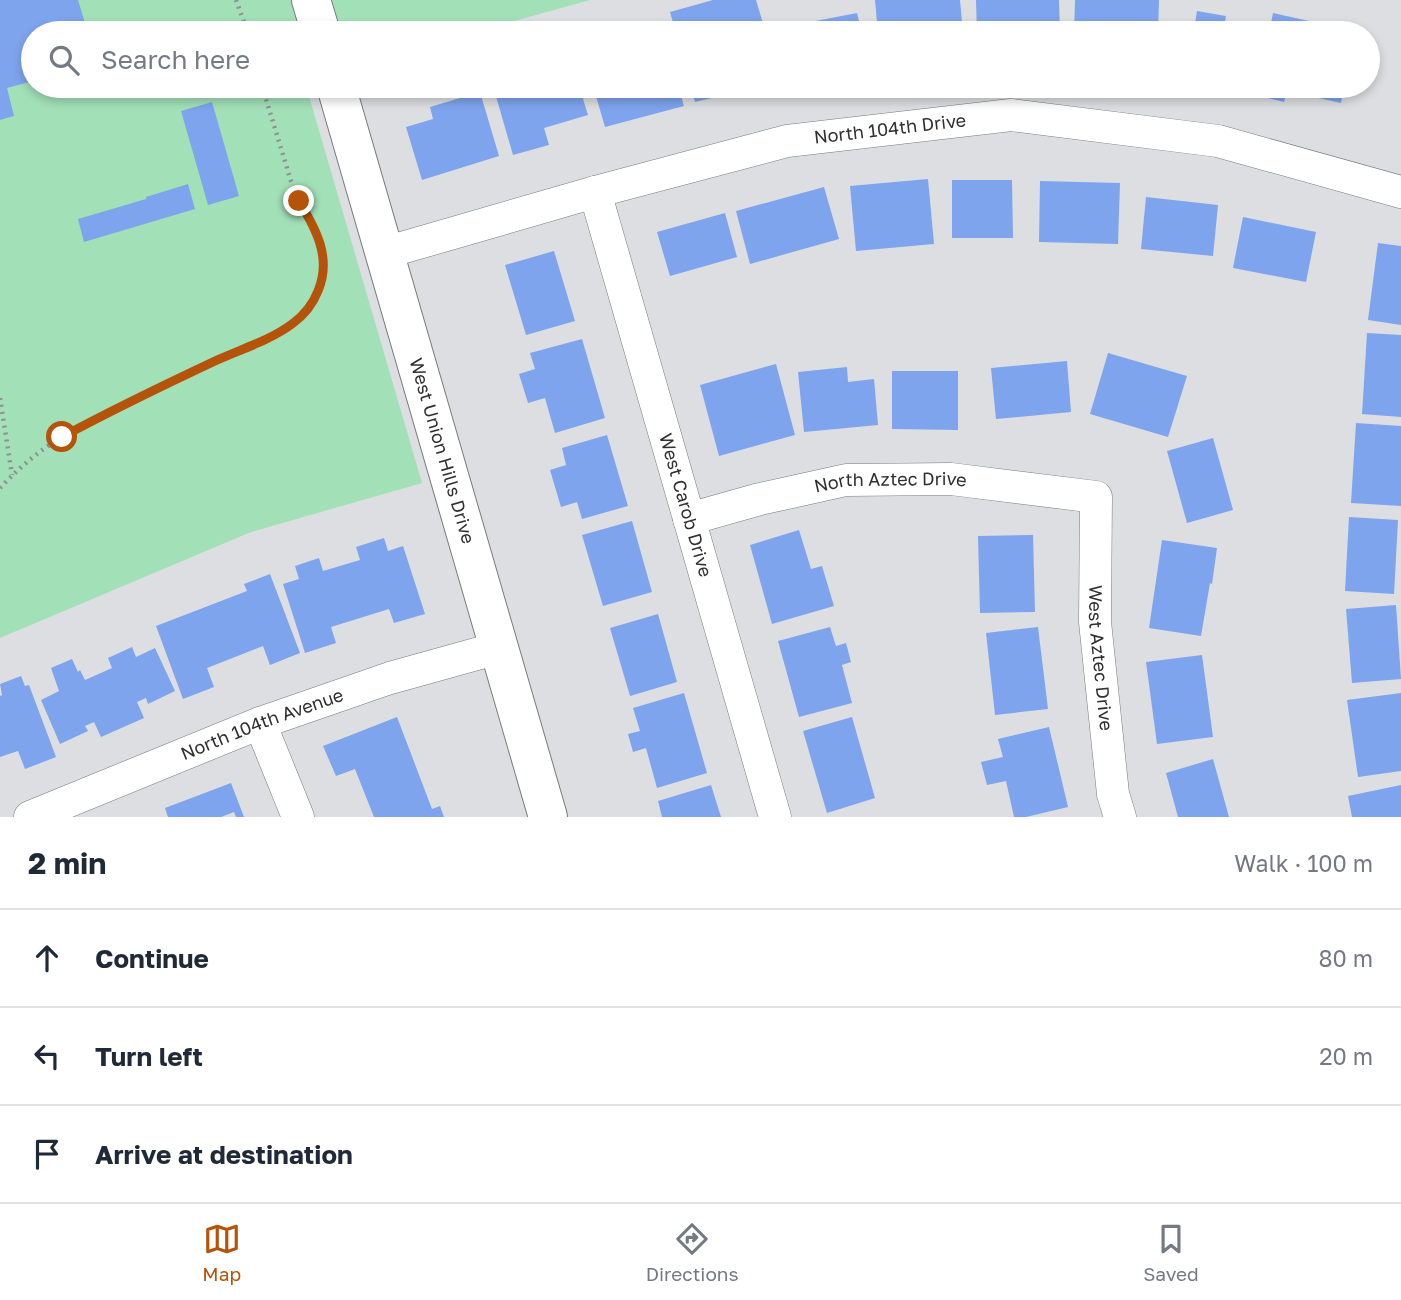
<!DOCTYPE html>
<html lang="en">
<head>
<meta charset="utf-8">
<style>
  :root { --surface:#fff; --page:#f6f6f7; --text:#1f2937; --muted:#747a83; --line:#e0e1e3; --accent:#b45309 }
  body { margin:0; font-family:"Golos Text",sans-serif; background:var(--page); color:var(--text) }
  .stop { position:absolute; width:21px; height:21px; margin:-16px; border:5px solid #b45309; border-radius:50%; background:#fff }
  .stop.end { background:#b45309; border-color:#fff; box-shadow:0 2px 7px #0008 }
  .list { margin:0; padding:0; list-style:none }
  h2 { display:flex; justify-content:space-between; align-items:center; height:91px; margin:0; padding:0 28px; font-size:30px }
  h2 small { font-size:23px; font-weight:400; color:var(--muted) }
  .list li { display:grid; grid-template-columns:46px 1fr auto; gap:21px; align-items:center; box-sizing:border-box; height:98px; padding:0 28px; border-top:2px solid var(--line) }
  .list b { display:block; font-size:26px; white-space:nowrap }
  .list em { font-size:23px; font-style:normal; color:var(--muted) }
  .icon { flex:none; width:38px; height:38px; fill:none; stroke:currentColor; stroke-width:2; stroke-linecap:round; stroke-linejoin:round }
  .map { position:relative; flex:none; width:1401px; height:817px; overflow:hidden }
  .search { position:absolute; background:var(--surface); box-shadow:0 4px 10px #0003; left:21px; right:21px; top:21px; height:77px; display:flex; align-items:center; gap:18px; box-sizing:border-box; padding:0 24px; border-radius:38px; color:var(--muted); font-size:26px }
  .sheet { height:385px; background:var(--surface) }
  nav { display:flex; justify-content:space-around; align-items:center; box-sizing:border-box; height:98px; border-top:2px solid var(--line); background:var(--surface); font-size:19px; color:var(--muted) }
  nav a { display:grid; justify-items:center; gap:4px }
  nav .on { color:var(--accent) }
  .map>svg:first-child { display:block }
</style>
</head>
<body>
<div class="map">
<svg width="1401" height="817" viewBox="0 0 1401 817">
  <rect width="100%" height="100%" fill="#dddee1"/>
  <polygon fill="#a2e0b8" points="0,0 590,0 471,33 33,33 33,86 306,86 422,483 251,532 0,638"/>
  <g fill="#7ea4ed">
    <polygon points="0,0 78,0 88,33 33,33 33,81 7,88 14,116 0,120"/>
    <polygon points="713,0 756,0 766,33 676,33 670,12"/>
    <polygon points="875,0 960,0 963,33 878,33"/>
    <polygon points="976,0 1059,0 1060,33 977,33"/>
    <polygon points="1075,0 1159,0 1158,33 1074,33"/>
    <polygon points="1197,11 1226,16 1223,33 1174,33 1175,26 1194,29"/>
    <polygon points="857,13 862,33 780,33 779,28"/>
    <polygon points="1273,13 1358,32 1358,33 1269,33"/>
    <polygon points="493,86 579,86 588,115 544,128 549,145 513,155"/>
    <polygon points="593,86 678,86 684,106 605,127"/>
    <polygon points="690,86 758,86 758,87 695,102"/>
    <polygon points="1215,86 1248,86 1246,93 1215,87"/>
    <polygon points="1257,86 1344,86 1341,103 1287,91 1284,102 1255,95"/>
    <polygon points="480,92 499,156 422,180 406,127 433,119 430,107"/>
    <polygon points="212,102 239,196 208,205 181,111"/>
    <polygon points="928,179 934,244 856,251 850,186"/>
    <polygon points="952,180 1012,180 1013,238 952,238"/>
    <polygon points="1040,181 1120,183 1118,244 1039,242"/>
    <polygon points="188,184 195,209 84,242 78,219 146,199 146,197"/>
    <polygon points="824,187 839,239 750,264 736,211"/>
    <polygon points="1146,197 1218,205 1213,256 1141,249"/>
    <polygon points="725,213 737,257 670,276 657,232"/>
    <polygon points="1243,217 1316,232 1306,282 1233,268"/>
    <polygon points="1378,243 1401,246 1401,325 1368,320"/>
    <polygon points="554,251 575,321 526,335 505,265"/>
    <polygon points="1367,333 1401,335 1401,417 1362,414"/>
    <polygon points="582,339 605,418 555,433 545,398 528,403 519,374 535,369 530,353"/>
    <polygon points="1108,353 1187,376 1168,437 1090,414"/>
    <polygon points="1067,361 1071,412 996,419 991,368"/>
    <polygon points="776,364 795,435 719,456 700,385"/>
    <polygon points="847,367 848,382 874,379 878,425 804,432 798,372"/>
    <polygon points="892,371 958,371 958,430 892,429"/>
    <polygon points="1356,423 1401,426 1401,506 1351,503"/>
    <polygon points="607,435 628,506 582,519 577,502 561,507 550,470 566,465 562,448"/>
    <polygon points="1213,438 1233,510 1187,523 1167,451"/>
    <polygon points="1349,517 1398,520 1394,594 1345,591"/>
    <polygon points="632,521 652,592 603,606 582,535"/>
    <polygon points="799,530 811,569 822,566 834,606 772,624 750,545"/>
    <polygon points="1033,535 1035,612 980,613 978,536"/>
    <polygon points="384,538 388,551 403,546 425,614 394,623 389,609 331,627 336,643 305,653 283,584 299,579 295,566 319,558 323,571 360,560 356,547"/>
    <polygon points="1162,540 1217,548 1212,584 1210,583 1201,636 1149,628"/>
    <polygon points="270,574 300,653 270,665 263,646 207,668 214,687 183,699 156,626 247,591 244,584"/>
    <polygon points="1396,605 1401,679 1352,683 1346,609"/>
    <polygon points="658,614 677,682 630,696 610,628"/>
    <polygon points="830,627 836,646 846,643 851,662 842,665 852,703 799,717 778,641"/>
    <polygon points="1038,627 1048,709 995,715 986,633"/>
    <polygon points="132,647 136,657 155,648 175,691 148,704 146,698 137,702 144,718 101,737 94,722 85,726 88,731 60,744 41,700 59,691 51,668 72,659 78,672 80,670 85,680 112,668 108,658"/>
    <polygon points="1202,655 1213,737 1157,744 1146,662"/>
    <polygon points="21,676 25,686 29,685 56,757 25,769 18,751 0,757 0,696 2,695 0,684"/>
    <polygon points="684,693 707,773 657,788 646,748 633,752 628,734 640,731 633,708"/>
    <polygon points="1401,693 1401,771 1358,777 1347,700"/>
    <polygon points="397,717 432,809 440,806 444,817 374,817 355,769 336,776 323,746"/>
    <polygon points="852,717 875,798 827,813 803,731"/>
    <polygon points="1049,727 1068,807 1026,817 1014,817 1006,781 987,785 981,762 1003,757 998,739"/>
    <polygon points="1213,759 1229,817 1178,817 1166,773"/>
    <polygon points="231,783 244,817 236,817 234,812 221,817 168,817 165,808"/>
    <polygon points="711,785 721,817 662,817 658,801"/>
    <polygon points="1401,785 1401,817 1352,817 1348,796"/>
  </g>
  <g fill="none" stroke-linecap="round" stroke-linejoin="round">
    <defs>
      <g id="street">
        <path id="s1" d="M595,192L775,817"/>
        <path id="s2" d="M384,253L595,192L787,141L1011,115L1218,141L1401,192"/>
        <path id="s3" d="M689,519L760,499L846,480L951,479L1096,497L1095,622L1113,794L1120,817"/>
        <polyline points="260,723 298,817"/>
        <path id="s4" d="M30,817L260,723L390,678L498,648"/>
      </g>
      <g id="secondary">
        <polyline points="311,0 321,33"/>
        <path id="s5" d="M336,86L548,817"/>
      </g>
    </defs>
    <use href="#street" stroke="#787a7c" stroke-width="33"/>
    <use href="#secondary" stroke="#787a7c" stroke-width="40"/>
    <g stroke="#909093" stroke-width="4.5" stroke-dasharray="2 5" stroke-linecap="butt">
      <polyline points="236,0 248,33"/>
      <polyline points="0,398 12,475"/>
      <path d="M0,488C18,469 38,451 62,437C80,426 100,418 119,408C153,391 186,375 220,359C244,348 271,340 292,324C309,312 322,291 324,270C327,237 301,210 291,181L262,86"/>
    </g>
    <use href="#street" stroke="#fff" stroke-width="32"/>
    <use href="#secondary" stroke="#fff" stroke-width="38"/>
  </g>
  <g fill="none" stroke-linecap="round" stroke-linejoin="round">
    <path stroke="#b45309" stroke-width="9" d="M62,437C112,410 164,385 215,361C241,349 269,341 292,324C303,316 313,304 318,291C332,258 316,229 299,201"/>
  </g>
  <g text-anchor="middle" stroke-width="5" stroke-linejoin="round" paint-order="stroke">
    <g font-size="18" fill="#303031" stroke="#fff">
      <text dy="6" stroke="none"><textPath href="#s2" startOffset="522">North 104th Drive</textPath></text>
      <text dy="6" stroke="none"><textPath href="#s5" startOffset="380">West Union Hills Drive</textPath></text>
      <text dy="6" stroke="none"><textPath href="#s3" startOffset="206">North Aztec Drive</textPath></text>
      <text dy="6" stroke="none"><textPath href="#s1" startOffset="326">West Carob Drive</textPath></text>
      <text dy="6" stroke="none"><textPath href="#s3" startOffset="574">West Aztec Drive</textPath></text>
      <text dy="6" stroke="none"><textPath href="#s4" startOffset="250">North 104th Avenue</textPath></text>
    </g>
  </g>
</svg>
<div class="stop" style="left:62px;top:437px"></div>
<div class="stop end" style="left:299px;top:201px"></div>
<div class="search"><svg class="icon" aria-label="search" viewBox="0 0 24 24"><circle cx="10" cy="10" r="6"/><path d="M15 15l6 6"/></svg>Search here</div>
</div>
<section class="sheet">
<h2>2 min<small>Walk · 100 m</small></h2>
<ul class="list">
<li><svg class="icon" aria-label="ahead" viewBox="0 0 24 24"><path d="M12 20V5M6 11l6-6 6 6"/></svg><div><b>Continue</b></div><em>80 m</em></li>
<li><svg class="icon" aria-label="left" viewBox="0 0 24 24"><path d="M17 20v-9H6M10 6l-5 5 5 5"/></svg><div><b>Turn left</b></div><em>20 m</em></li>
<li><svg class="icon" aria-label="arrive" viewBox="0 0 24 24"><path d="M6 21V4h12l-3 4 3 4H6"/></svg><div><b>Arrive at destination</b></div></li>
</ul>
</section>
<nav>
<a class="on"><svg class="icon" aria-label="map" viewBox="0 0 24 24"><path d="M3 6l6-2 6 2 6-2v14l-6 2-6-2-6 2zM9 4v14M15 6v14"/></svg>Map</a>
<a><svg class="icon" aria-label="directions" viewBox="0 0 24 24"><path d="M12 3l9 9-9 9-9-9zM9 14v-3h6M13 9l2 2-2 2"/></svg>Directions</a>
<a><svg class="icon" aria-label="saved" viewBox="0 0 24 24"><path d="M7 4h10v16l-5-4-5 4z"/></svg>Saved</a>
</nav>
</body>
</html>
